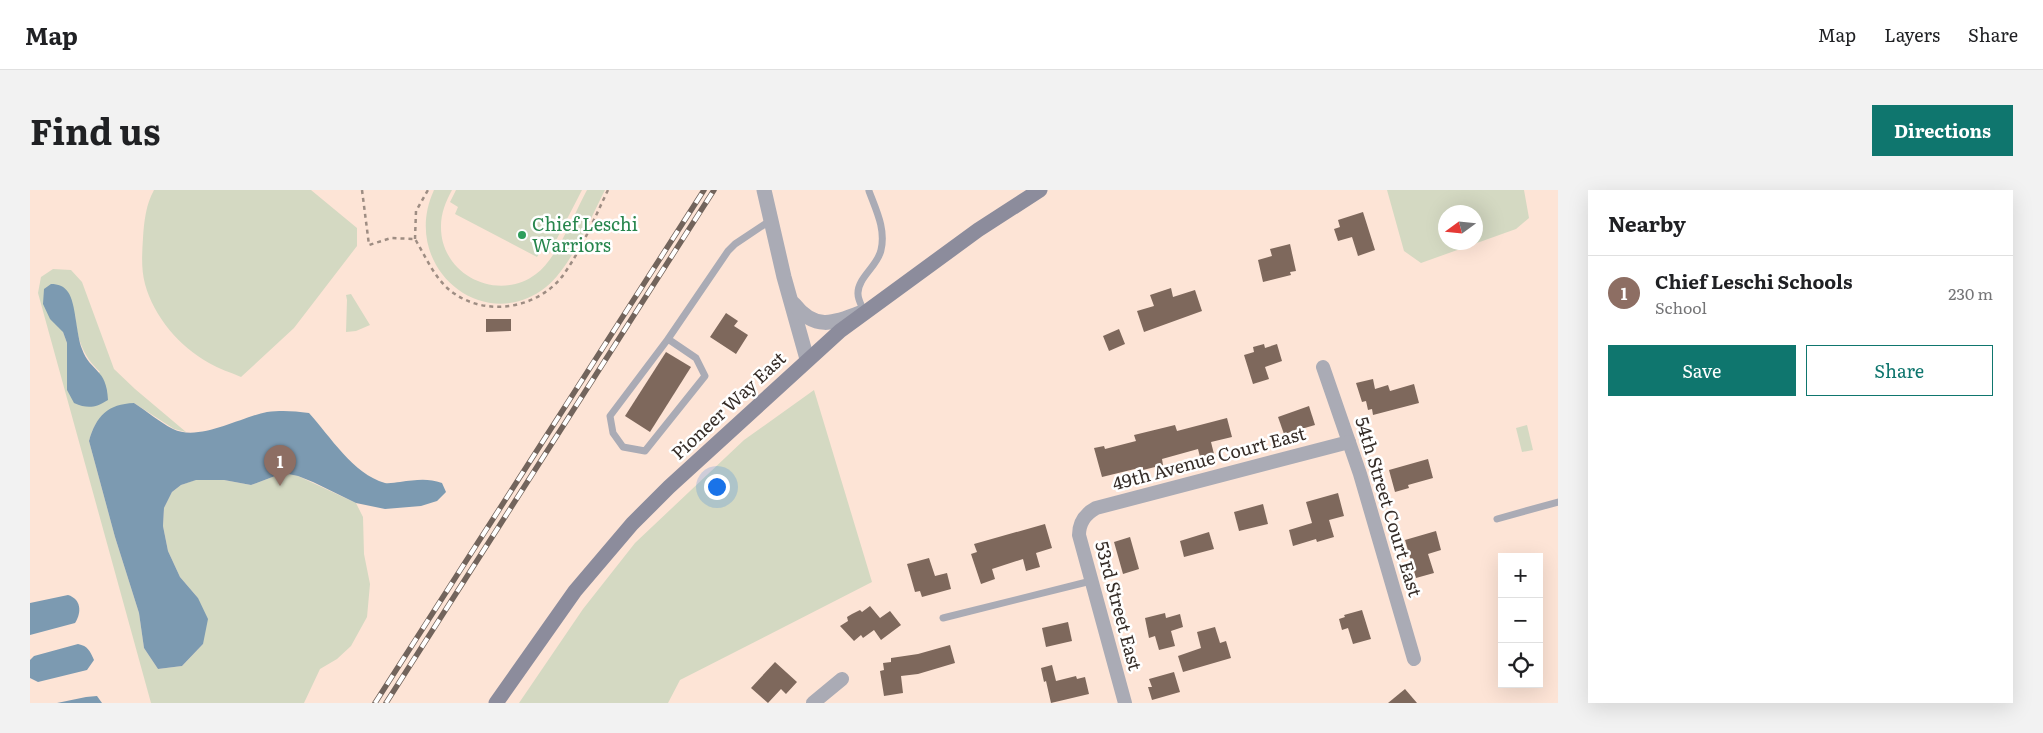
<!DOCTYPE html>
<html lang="en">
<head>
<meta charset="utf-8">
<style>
  :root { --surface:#fff; --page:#f2f2f2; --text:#202124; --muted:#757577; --line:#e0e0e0; --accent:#0f766e }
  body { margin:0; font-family:Literata,serif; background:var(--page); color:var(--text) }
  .controls { position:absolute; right:15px; bottom:15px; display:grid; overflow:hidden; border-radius:0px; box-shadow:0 5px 20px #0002 }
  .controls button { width:45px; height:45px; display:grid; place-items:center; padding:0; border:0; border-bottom:1px solid var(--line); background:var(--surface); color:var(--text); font:25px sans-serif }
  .compass { position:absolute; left:1408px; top:15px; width:45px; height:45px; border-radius:50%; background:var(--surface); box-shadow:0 5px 20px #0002; rotate:255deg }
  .you { position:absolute; left:686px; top:296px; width:18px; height:18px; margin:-12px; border:4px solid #fff; border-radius:50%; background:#1a73e8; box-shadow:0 0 0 8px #1a73e833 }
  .badge { display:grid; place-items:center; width:32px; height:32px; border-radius:50%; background:var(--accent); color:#fff; font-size:16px; font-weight:700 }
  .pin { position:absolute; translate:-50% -41px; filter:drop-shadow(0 1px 2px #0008) }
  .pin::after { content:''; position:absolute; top:26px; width:18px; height:15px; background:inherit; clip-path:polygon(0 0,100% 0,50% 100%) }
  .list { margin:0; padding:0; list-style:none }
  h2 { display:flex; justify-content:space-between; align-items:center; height:65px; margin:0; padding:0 20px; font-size:21px }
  h2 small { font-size:16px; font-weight:400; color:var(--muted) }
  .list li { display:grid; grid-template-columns:32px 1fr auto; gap:15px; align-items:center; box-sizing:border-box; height:75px; padding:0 20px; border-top:1px solid var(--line) }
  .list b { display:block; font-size:19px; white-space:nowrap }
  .list p { margin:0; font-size:16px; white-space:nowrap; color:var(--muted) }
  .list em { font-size:16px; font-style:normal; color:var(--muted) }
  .actions { display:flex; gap:10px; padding:15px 20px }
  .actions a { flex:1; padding:11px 0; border:1px solid var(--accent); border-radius:0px; text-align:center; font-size:18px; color:var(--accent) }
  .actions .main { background:var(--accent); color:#fff }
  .icon { flex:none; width:28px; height:28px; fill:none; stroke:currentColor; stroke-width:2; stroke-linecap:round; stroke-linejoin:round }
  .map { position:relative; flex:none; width:1528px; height:513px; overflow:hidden; border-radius:0px }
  header { display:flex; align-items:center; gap:30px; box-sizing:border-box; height:70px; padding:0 25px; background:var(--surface); border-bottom:1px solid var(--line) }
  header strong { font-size:24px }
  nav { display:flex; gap:28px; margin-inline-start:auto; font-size:18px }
  .intro { display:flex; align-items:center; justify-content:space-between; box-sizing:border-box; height:120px; padding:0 30px }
  h1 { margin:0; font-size:35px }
  .button { padding:12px 22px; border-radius:0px; background:var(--accent); color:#fff; font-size:18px; font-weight:700 }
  main { display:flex; gap:30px; padding:0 30px }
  aside { flex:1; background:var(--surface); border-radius:0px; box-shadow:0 5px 20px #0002 }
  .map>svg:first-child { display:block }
</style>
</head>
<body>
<header>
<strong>Map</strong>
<nav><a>Map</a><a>Layers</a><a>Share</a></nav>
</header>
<div class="intro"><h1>Find us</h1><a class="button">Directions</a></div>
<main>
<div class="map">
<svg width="1528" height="513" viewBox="0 0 1528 513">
  <rect width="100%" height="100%" fill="#fde4d6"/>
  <g fill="#d4d9c2" fill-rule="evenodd">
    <path d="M124,0H281L327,38V56L264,138L211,187C200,182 189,179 179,173C150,157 124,127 115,94C111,79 112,64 113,48C114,32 116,14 124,0Z"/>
    <path d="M404,0H422C416,11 411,23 411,36C410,85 468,113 506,84C527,69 544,24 557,0H575C560,29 541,77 516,97C453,147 369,76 404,0Z"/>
    <polygon points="426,0 552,0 519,64 511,60 507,67 425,24 428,17 420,12"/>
    <path d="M1357,0H1494L1499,28L1486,39L1391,73L1374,61ZM1416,22H1446V52H1416Z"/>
    <path d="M23,79L41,80L52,92L84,179L105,199L156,242L144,239L104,213C78,221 67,222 59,251L85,347L109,423L114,458L128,479L152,476L173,454L168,408L150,387L138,361L133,336L134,318L142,302L151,295L165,290H194L221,295L253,283L268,286L326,313L333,327L334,364L340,394L337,427L321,456L307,469L290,479L274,513H121L8,103L11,87ZM45,124C47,148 52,165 70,182L37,200V153L33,142Z"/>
    <polygon points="321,104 340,135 326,141 316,142 317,110 316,105"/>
    <polygon points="784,200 842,392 650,490 638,513 489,513 553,419 605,353 714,250"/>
    <polygon points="1497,235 1503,260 1492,262 1486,238"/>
  </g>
  <g fill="#7c9ab1">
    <path d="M21,94C28,94 34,96 38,102C46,113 46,144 52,159C60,182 77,178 78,210C65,218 58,219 44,213L37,200V153L33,142L20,129L13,114L14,99Z"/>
    <path d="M104,213C117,221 129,232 143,239C169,252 211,227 237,222C252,220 264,221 279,223C300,246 323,284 355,293C359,294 366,292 370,292C386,290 397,288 412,293L416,302L407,311L391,316L355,319L326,313L283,292L268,286L253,283L221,295L194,290H166L151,295L142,302L134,318L133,336L138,361L150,387L168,408L178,429L173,454L152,476L128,479L114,458L109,423L85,347L59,251C66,226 78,214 104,213Z"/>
    <path d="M38,405C51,409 52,422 45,433L0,445V413Z"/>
    <path d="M48,454C58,456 60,461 64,470L57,480L8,492L0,488V470L4,466Z"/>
    <polygon points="67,506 72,513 27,513 56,507"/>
  </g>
  <g fill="#7e685c">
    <polygon points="1333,22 1345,60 1328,66 1322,47 1308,51 1304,39 1310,37 1308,30"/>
    <polygon points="1260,54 1266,81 1260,82 1261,85 1233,92 1228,70 1242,66 1240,59"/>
    <polygon points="1141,98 1143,107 1165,100 1172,121 1114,142 1107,121 1124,116 1120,105"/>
    <polygon points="696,123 708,131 704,136 718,145 706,164 680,147"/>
    <polygon points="456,129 481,129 481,141 456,142"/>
    <polygon points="1089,139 1095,154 1079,161 1073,146"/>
    <polygon points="1234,154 1235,158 1247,154 1252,171 1235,177 1239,189 1223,194 1214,165 1224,162 1223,157"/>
    <polygon points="636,162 661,177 620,242 595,226"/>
    <polygon points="1343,189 1345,199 1358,195 1360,201 1384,194 1389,213 1343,225 1342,219 1338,220 1336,211 1332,212 1326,193"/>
    <polygon points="1279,216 1285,235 1254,244 1248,227"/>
    <polygon points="1197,228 1202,247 1181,252 1184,264 1170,267 1168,259 1132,269 1133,275 1113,280 1113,277 1072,287 1064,258 1074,256 1075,259 1106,251 1104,245 1145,235 1147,241"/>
    <polygon points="1398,269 1403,288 1378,295 1379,298 1365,302 1359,280"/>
    <polygon points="1308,303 1314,326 1299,330 1304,347 1287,352 1286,349 1263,356 1259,340 1282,333 1276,312"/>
    <polygon points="1233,314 1238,334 1209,341 1204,322"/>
    <polygon points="1015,334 1022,358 1006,363 1010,377 996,381 993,369 962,379 965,389 951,394 941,364 947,362 944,354"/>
    <polygon points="1406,341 1411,360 1398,364 1404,383 1386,388 1375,350"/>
    <polygon points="1179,342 1184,359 1154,367 1150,351"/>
    <polygon points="1100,347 1109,379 1093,384 1084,352"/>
    <polygon points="899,368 905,386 917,383 921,399 892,407 890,401 885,402 877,374"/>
    <polygon points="840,416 850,428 860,421 871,435 851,450 844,440 833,448 831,445 824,451 810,436 818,431 817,427 822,424 830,420 832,422"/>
    <polygon points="1332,420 1341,449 1323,454 1318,438 1312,440 1309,429 1315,427 1314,425"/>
    <polygon points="1135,423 1136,428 1150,424 1153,437 1141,441 1145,456 1129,460 1125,446 1119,448 1115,428"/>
    <polygon points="1038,432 1042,451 1016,457 1012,438"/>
    <polygon points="1185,437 1190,453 1196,451 1201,468 1153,482 1148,466 1171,458 1167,442"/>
    <polygon points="920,455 925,473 888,484 871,486 873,503 854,506 850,481 854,480 853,473 861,472 861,468 888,464"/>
    <polygon points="745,472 767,492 756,504 751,499 738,513 721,498"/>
    <polygon points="1022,475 1026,491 1046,486 1047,489 1055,487 1059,504 1021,513 1016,491 1014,492 1011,478"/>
    <polygon points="1144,482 1150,502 1122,510 1118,497 1122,497 1119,489"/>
    <polygon points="1375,499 1387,513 1358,513"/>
  </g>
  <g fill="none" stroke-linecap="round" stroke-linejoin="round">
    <g stroke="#9e8d83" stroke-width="2.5" stroke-dasharray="4 4" stroke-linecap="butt">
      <path d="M332,0L339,55L361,48L385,49C396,67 406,92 425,104C460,128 513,117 536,81C553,56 565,27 578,0"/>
      <polyline points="385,49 386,21 398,0"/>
    </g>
    <g stroke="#aaabb5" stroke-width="7">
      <path d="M834,122C832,116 828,110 828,104C827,88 848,76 851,60C856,39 846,20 839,1"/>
      <polyline points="638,149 666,168 675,186 615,261 593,257 583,243 580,226 638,149 698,61 705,54 741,30"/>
      <polyline points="1467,329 1528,312"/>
      <polyline points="913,428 1061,391"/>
    </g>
    <g stroke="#aaabb5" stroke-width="14">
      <polyline points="1293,177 1330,284 1384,469"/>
      <polyline points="783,513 812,489"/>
      <path d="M1095,513L1049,345C1049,333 1055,324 1066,318L1319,252"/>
    </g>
    <g stroke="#aaabb5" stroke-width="15">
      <polyline points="734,0 754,87 777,169"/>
      <path d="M764,114C784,140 803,134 830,123"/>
    </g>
    <polyline stroke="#8c8c9c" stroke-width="15" points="466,513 545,401 602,334 639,297 810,141 948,40 1010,0"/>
    <defs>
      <g id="rail">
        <polyline points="345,513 674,0"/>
        <polyline points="356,513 684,0"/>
      </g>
    </defs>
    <use href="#rail" stroke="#72645c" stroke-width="5.5"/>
    <use href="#rail" stroke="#fff" stroke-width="4" stroke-dasharray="11" stroke-linecap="butt"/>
  </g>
  <circle fill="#2e9e5b" stroke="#fff" stroke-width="2" cx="492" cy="45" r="5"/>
  <g text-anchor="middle" stroke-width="5" stroke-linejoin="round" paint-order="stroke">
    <g font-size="18" fill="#27864d" stroke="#fff" text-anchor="start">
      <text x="502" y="41">Chief Leschi<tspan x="502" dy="21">Warriors</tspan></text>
    </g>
    <g font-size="18" fill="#362d28" stroke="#fff">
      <text transform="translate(699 216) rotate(-43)" y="6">Pioneer Way East</text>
      <text transform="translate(1179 269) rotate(-15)" y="6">49th Avenue Court East</text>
      <text transform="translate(1358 317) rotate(73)" y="6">54th Street Court East</text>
      <text transform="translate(1088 416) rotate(75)" y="6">53rd Street East</text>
    </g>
  </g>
</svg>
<div class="controls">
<button>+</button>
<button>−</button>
<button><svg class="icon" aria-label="locate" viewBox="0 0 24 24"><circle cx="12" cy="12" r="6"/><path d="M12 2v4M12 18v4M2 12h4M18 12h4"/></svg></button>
</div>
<svg class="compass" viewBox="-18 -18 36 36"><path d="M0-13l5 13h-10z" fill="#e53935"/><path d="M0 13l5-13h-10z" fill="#757577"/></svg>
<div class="you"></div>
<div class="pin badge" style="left:250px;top:296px;background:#8d6e63">1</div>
</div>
<aside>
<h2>Nearby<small></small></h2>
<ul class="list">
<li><span class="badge" style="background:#8d6e63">1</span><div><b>Chief Leschi Schools</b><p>School</p></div><em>230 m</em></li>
</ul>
<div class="actions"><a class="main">Save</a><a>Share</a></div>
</aside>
</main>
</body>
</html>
